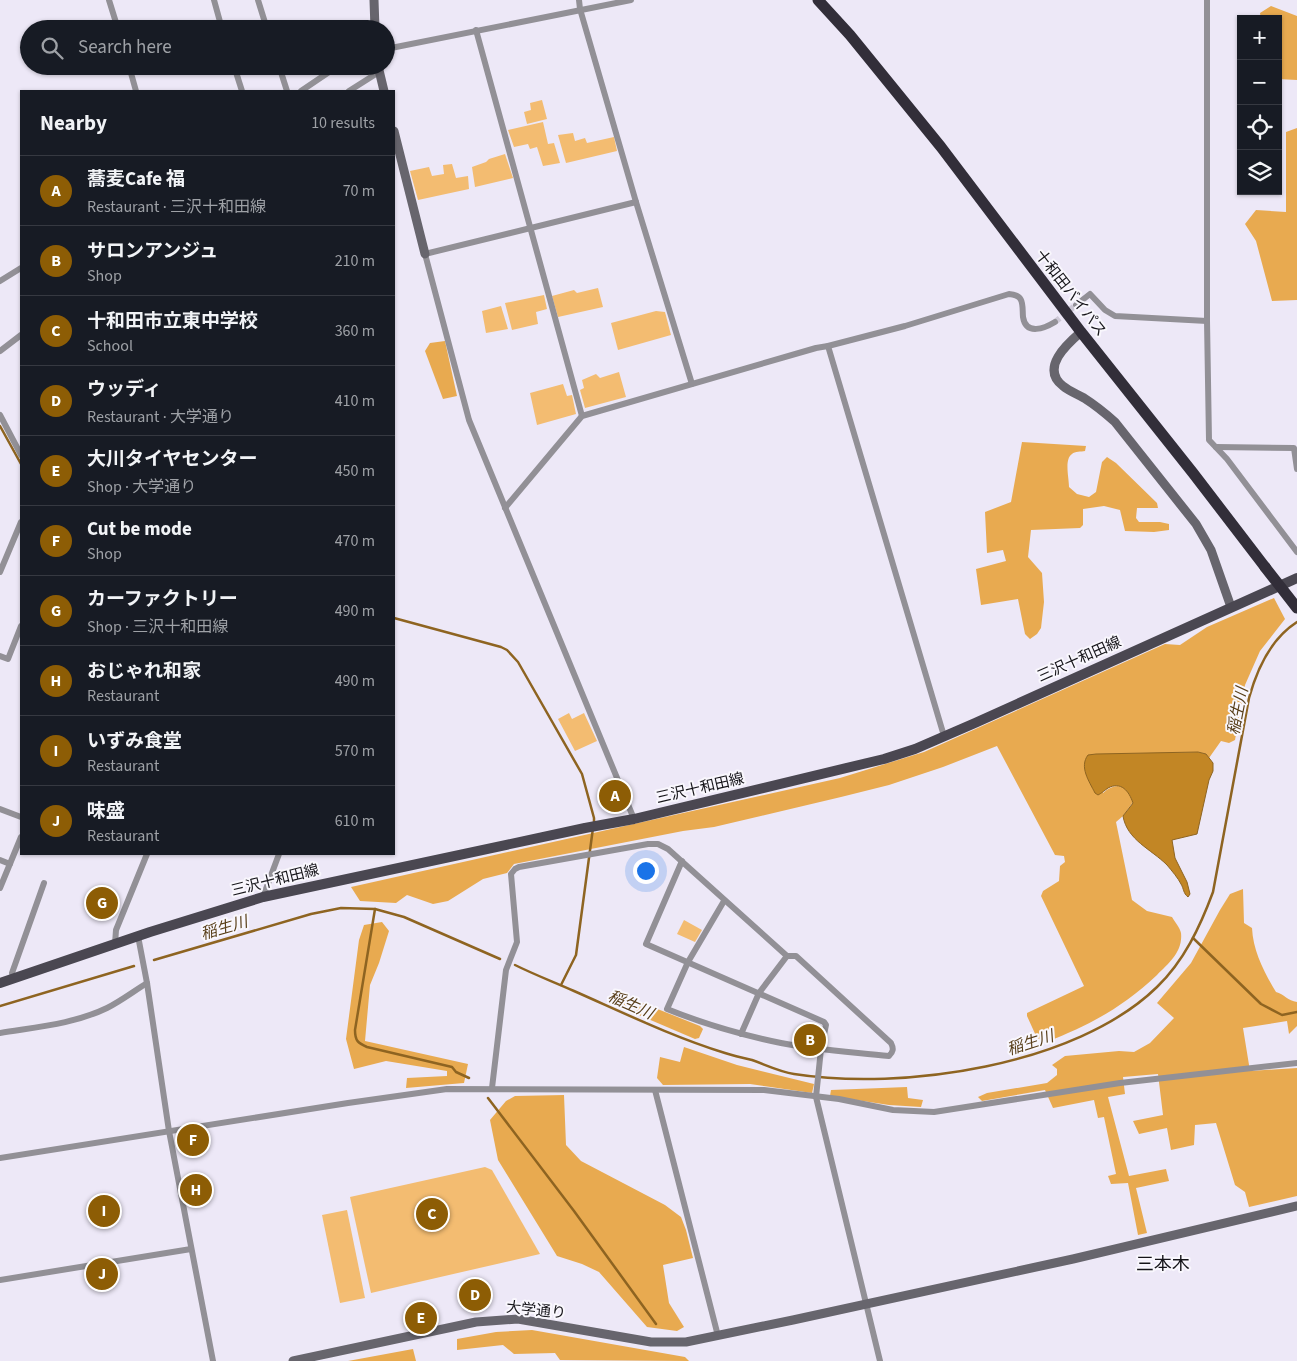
<!DOCTYPE html>
<html lang="en">
<head>
<meta charset="utf-8">
<style>
  :root { --surface:#171b24; --page:#242831; --text:#f1f3f6; --muted:#9ea1a6; --line:#363941; --accent:#8d5d05 }
  body { margin:0; font-family:"Source Sans 3","Noto Sans JP",sans-serif; background:var(--page); color:var(--text) }
  .controls { position:absolute; right:15px; top:15px; display:grid; overflow:hidden; border-radius:0px; box-shadow:0 1px 4px #0004 }
  .controls button { width:45px; height:45px; display:grid; place-items:center; padding:0; border:0; border-bottom:1px solid var(--line); background:var(--surface); color:var(--text); font:25px sans-serif }
  .you { position:absolute; left:645px; top:870px; width:18px; height:18px; margin:-12px; border:4px solid #fff; border-radius:50%; background:#1a73e8; box-shadow:0 0 0 8px #1a73e833 }
  .badge { display:grid; place-items:center; width:32px; height:32px; border-radius:50%; background:var(--accent); color:#fff; font-size:16px; font-weight:700 }
  .pin { position:absolute; translate:-50% -50%; border:2px solid #fff; box-shadow:0 1px 5px #0006 }
  .list { margin:0; padding:0; list-style:none }
  h2 { display:flex; justify-content:space-between; align-items:center; height:65px; margin:0; padding:0 20px; font-size:21px }
  h2 small { font-size:16px; font-weight:400; color:var(--muted) }
  .list li { display:grid; grid-template-columns:32px 1fr auto; gap:15px; align-items:center; box-sizing:border-box; height:70px; padding:0 20px; border-top:1px solid var(--line) }
  .list b { display:block; font-size:19px; white-space:nowrap }
  .list p { margin:0; font-size:16px; white-space:nowrap; color:var(--muted) }
  .list em { font-size:16px; font-style:normal; color:var(--muted) }
  .icon { flex:none; width:28px; height:28px; fill:none; stroke:currentColor; stroke-width:2; stroke-linecap:round; stroke-linejoin:round }
  .map { position:relative; flex:none; width:1297px; height:1361px; overflow:hidden }
  .search { position:absolute; background:var(--surface); box-shadow:0 1px 4px #0004; left:20px; top:20px; width:375px; height:55px; display:flex; align-items:center; gap:12px; box-sizing:border-box; padding:0 18px; border-radius:28px; color:var(--muted); font-size:19px }
  .panel { position:absolute; background:var(--surface); box-shadow:0 1px 4px #0004; left:20px; top:90px; width:375px; height:765px; border-radius:0px }
  .map>svg:first-child { display:block }
</style>
</head>
<body>
<div class="map">
<svg width="1297" height="1361" viewBox="0 0 1297 1361">
  <rect width="100%" height="100%" fill="#ede8f7"/>
  <g fill="#f3bc71">
    <polygon points="542,100 547,119 527,124 524,112 531,110 530,103"/>
    <polygon points="543,122 548,144 554,143 560,163 543,166 537,147 530,149 528,144 514,147 508,130"/>
    <polygon points="573,133 575,141 585,138 587,143 614,137 617,151 566,163 558,135"/>
    <polygon points="505,154 513,178 475,187 472,167 486,162 489,159"/>
    <polygon points="452,164 456,178 468,176 469,189 418,200 410,171 429,167 432,176 444,174 443,165"/>
    <polygon points="598,288 603,307 558,317 552,296 574,290 577,293"/>
    <polygon points="544,295 547,309 536,312 538,324 512,330 505,303"/>
    <polygon points="501,306 508,329 486,333 482,311"/>
    <polygon points="656,311 665,312 671,335 618,350 611,323"/>
    <polygon points="619,372 626,397 585,408 580,390 584,388 582,380 596,374 600,378"/>
    <polygon points="563,384 567,396 572,395 576,414 537,425 530,393"/>
    <polygon points="569,713 572,719 584,713 597,741 575,751 558,719"/>
    <polygon points="684,920 702,930 695,942 677,934"/>
    <polygon points="485,1167 492,1170 540,1254 371,1293 350,1197"/>
    <polygon points="347,1210 365,1298 340,1303 322,1215"/>
  </g>
  <g fill="#e8aa50">
    <polygon points="1271,6 1297,16 1297,80 1278,79 1278,19 1261,19 1260,13"/>
    <polygon points="1297,128 1297,300 1272,301 1256,241 1245,224 1256,210 1286,212 1286,132"/>
    <polygon points="445,341 457,396 443,399 425,351 430,343"/>
    <path d="M1022,442L1086,446L1085,451C1081,452 1075,451 1072,454C1064,459 1069,478 1069,487L1077,494L1089,497L1096,492L1102,462L1107,457L1116,463L1157,503L1158,508H1137L1136,518L1139,522H1160L1169,524V530L1154,532L1125,531L1120,510L1104,506L1083,509V525L1080,528L1031,530L1028,557L1042,573L1044,602L1041,628L1037,634L1030,639L1025,634L1018,599L981,605L976,569L1006,561L1003,550L987,553L985,512L1011,502Z"/>
    <path d="M1274,598L1285,619L1260,651L1245,685L1235,740L1229,743L1221,741L1209,758L1206,754L1198,752L1088,755L1103,793C1117,781 1127,785 1133,802L1123,816L1116,822L1132,900L1147,911L1172,917C1175,922 1180,928 1181,933C1183,952 1169,963 1157,975C1122,1008 1091,1024 1047,1042L1037,1038L1027,1016V1013L1084,986L1041,896L1043,891L1059,881L1060,866L1065,862L1064,856L1055,855L997,746L943,767L889,785L841,797L714,827L683,831L514,864L507,873L483,879L448,901L433,904L407,895L396,903L360,901L351,887L840,778L924,752L1165,644L1180,645L1207,627Z"/>
    <path d="M1243,889L1244,923L1252,928C1253,951 1264,972 1276,992C1284,994 1288,1001 1297,1002V1026L1289,1034L1287,1021L1243,1028L1250,1071L1297,1068V1196L1249,1207L1245,1192L1235,1185L1216,1123L1195,1125L1194,1145L1171,1150L1167,1128L1139,1134L1133,1121L1163,1115L1158,1074L1123,1077L1125,1094L1108,1097L1129,1176L1166,1169L1169,1181L1136,1188L1147,1233L1138,1235L1128,1183L1111,1184L1108,1176L1116,1174L1104,1117L1098,1118L1094,1100L1053,1108L1045,1090L982,1101L978,1097L987,1093L1047,1083L1057,1075V1069L1052,1065L1065,1056L1119,1051L1134,1052L1150,1043L1174,1018L1157,1003L1191,963L1220,910L1230,894Z"/>
    <polygon points="382,922 389,931 379,963 370,985 365,1041 468,1064 464,1083 406,1088 407,1078 447,1076 447,1071 386,1061 354,1069 346,1039 359,940 364,925"/>
    <polygon points="615,992 700,1026 703,1029 699,1038 695,1039 613,1004 612,999"/>
    <polygon points="684,1047 737,1065 814,1084 812,1093 750,1084 663,1085 657,1078 660,1057 680,1062"/>
    <polygon points="907,1087 908,1098 923,1100 921,1107 889,1105 830,1096 831,1090"/>
    <polygon points="564,1095 566,1145 581,1161 665,1205 681,1217 686,1230 693,1258 663,1265 669,1303 684,1327 677,1331 647,1327 599,1272 582,1264 557,1256 498,1160 490,1120 506,1101 515,1096"/>
    <polygon points="532,1330 685,1357 689,1361 560,1360 555,1353 514,1354 503,1345 457,1350 457,1339 496,1332"/>
    <polygon points="413,1349 416,1361 348,1361"/>
  </g>
  <path fill="#c28625" stroke="#8e6421" d="M1198,752L1206,754L1213,763V771L1209,780L1197,834L1172,840L1175,858L1187,882L1190,894L1188,897C1183,893 1184,889 1181,884C1178,878 1172,871 1167,865C1151,849 1127,840 1123,816L1133,803C1129,791 1121,781 1108,788C1105,790 1102,793 1098,795L1095,793C1089,781 1079,767 1088,755L1096,754Z"/>
  <g fill="none" stroke-linecap="round" stroke-linejoin="round">
    <g stroke="#8e6421" stroke-width="2.5">
      <polyline points="0,426 21,464"/>
      <polyline points="394,618 501,647 507,650 518,662 582,774 594,818 594,823"/>
      <path d="M375,909L355,1030C355,1041 358,1043 367,1047L452,1067L456,1072L469,1078"/>
      <polyline points="1193,938 1261,1004 1282,1015 1297,1012"/>
      <polyline points="154,960 311,914 341,908 375,909 404,917 500,959"/>
      <path d="M515,965C535,975 554,982 574,991C624,1013 673,1037 725,1053C734,1056 743,1058 752,1060C766,1065 780,1072 794,1074C902,1091 1076,1066 1157,987C1184,961 1200,927 1213,892L1249,698C1257,669 1270,639 1297,622"/>
      <polyline points="561,985 576,955 593,828"/>
      <polyline points="0,1006 134,966"/>
      <polyline points="488,1098 574,1211 656,1324"/>
    </g>
    <polyline stroke="#cdc8d6" stroke-width="6" stroke-dasharray="6 3" stroke-linecap="butt" points="1055,322 1076,305"/>
    <g stroke="#929096" stroke-width="6">
      <polyline points="109,0 118,29"/>
      <polyline points="214,0 222,29"/>
      <polyline points="258,0 267,29"/>
      <polyline points="579,0 580,9 636,202 692,384"/>
      <polyline points="1207,0 1207,321 1209,440 1227,459 1297,552"/>
      <polyline points="476,30 582,416"/>
      <polyline points="386,49 631,0"/>
      <polyline points="129,66 136,91"/>
      <polyline points="234,66 242,91"/>
      <polyline points="279,66 287,91"/>
      <polyline points="301,91 338,66"/>
      <polyline points="349,91 379,72"/>
      <polyline points="0,281 21,268"/>
      <polyline points="1076,305 1090,294 1105,310 1115,316 1207,321"/>
      <polyline points="828,346 944,736"/>
      <polyline points="0,351 21,335"/>
      <polyline points="0,415 21,455"/>
      <polyline points="1216,447 1294,448 1297,469"/>
      <path d="M505,508L582,416L816,348L828,346L905,326L1009,294C1025,295 1022,305 1023,317C1026,336 1045,328 1055,322"/>
      <polyline points="0,572 21,522"/>
      <polyline points="0,656 8,659 21,626"/>
      <polyline points="0,809 21,817"/>
      <polyline points="634,819 469,420 425,254 636,202"/>
      <polyline points="0,860 10,864"/>
      <polyline points="682,861 646,944 824,1022 826,1025 821,1049 816,1097 880,1361"/>
      <polyline points="0,888 21,837"/>
      <polyline points="263,897 279,854"/>
      <path d="M724,901L688,962L667,1009C704,1024 742,1035 781,1043C817,1050 853,1052 889,1056C893,1052 894,1049 891,1043L796,956H787"/>
      <polyline points="138,936 147,983 169,1131 213,1361"/>
      <polyline points="115,944 116,930 147,854"/>
      <polyline points="14,979 12,973 44,883"/>
      <path d="M0,1033C36,1027 74,1024 107,1008C121,1001 134,991 147,983"/>
      <polyline points="492,1088 506,970 517,942 511,874 515,869 519,867 648,844 658,844 668,849 787,956 759,993 741,1034"/>
      <polyline points="655,1090 718,1336"/>
      <polyline points="0,1158 348,1103 447,1089 764,1090 839,1099 893,1110 934,1112 1120,1083 1297,1063"/>
      <polyline points="0,1280 191,1249"/>
    </g>
    <g stroke="#67656d" stroke-width="9">
      <polyline points="374,0 375,29"/>
      <polyline points="378,66 384,91"/>
      <polyline points="394,131 425,254"/>
      <path d="M1081,332C1067,344 1040,368 1063,386C1069,391 1077,394 1084,398C1095,405 1105,413 1115,422L1196,524L1211,550L1231,607"/>
      <polyline points="293,1361 476,1322 518,1319 651,1342 686,1342 793,1320 1073,1259 1297,1206"/>
    </g>
    <polyline stroke="#4a4751" stroke-width="10" points="0,983 150,932 263,897 585,828 634,819 884,759 915,749 975,723 1297,578"/>
    <polyline stroke="#322e39" stroke-width="11" points="818,0 850,35 941,147 1081,332 1193,473 1265,567"/>
    <polyline stroke="#322e39" stroke-width="11" points="1265,567 1297,608"/>
  </g>
  <g text-anchor="middle" stroke-width="4" stroke-linejoin="round" paint-order="stroke">
    <g font-size="15" fill="#151419" stroke="#f9f7fd">
      <text transform="translate(1071 293) rotate(52)" y="5">十和田バイパス</text>
      <text transform="translate(1079 659) rotate(-24)" y="5">三沢十和田線</text>
      <text transform="translate(700 788) rotate(-13)" y="5">三沢十和田線</text>
      <text transform="translate(275 880) rotate(-14)" y="5">三沢十和田線</text>
      <text transform="translate(536 1310) rotate(6)" y="5">大学通り</text>
    </g>
    <g font-size="16" font-style="italic" fill="#583e19" stroke="#f9f7fd">
      <text transform="translate(1237 711) rotate(-79)" y="6">稲生川</text>
      <text transform="translate(224 927) rotate(-16)" y="6">稲生川</text>
      <text transform="translate(631 1004) rotate(24)" y="6">稲生川</text>
      <text transform="translate(1030 1042) rotate(-18)" y="6">稲生川</text>
    </g>
    <g font-size="18" fill="#151419" stroke="#f9f7fd">
      <text x="1163" y="1270">三本木</text>
    </g>
  </g>
</svg>
<div class="controls">
<button>+</button>
<button>−</button>
<button><svg class="icon" aria-label="locate" viewBox="0 0 24 24"><circle cx="12" cy="12" r="6"/><path d="M12 2v4M12 18v4M2 12h4M18 12h4"/></svg></button>
<button><svg class="icon" aria-label="layers" viewBox="0 0 24 24"><path d="M12 4l9 5-9 5-9-5zM3 14l9 5 9-5"/></svg></button>
</div>
<div class="you"></div>
<div class="pin badge" style="left:615px;top:796px">A</div>
<div class="pin badge" style="left:810px;top:1040px">B</div>
<div class="pin badge" style="left:432px;top:1214px">C</div>
<div class="pin badge" style="left:475px;top:1295px">D</div>
<div class="pin badge" style="left:421px;top:1318px">E</div>
<div class="pin badge" style="left:193px;top:1140px">F</div>
<div class="pin badge" style="left:102px;top:903px">G</div>
<div class="pin badge" style="left:196px;top:1190px">H</div>
<div class="pin badge" style="left:104px;top:1211px">I</div>
<div class="pin badge" style="left:102px;top:1274px">J</div>
<div class="search"><svg class="icon" aria-label="search" viewBox="0 0 24 24"><circle cx="10" cy="10" r="6"/><path d="M15 15l6 6"/></svg>Search here</div>
<section class="panel">
<h2>Nearby<small>10 results</small></h2>
<ul class="list">
<li><span class="badge">A</span><div><b>蕎麦Cafe 福</b><p>Restaurant · 三沢十和田線</p></div><em>70 m</em></li>
<li><span class="badge">B</span><div><b>サロンアンジュ</b><p>Shop</p></div><em>210 m</em></li>
<li><span class="badge">C</span><div><b>十和田市立東中学校</b><p>School</p></div><em>360 m</em></li>
<li><span class="badge">D</span><div><b>ウッディ</b><p>Restaurant · 大学通り</p></div><em>410 m</em></li>
<li><span class="badge">E</span><div><b>大川タイヤセンター</b><p>Shop · 大学通り</p></div><em>450 m</em></li>
<li><span class="badge">F</span><div><b>Cut be mode</b><p>Shop</p></div><em>470 m</em></li>
<li><span class="badge">G</span><div><b>カーファクトリー</b><p>Shop · 三沢十和田線</p></div><em>490 m</em></li>
<li><span class="badge">H</span><div><b>おじゃれ和家</b><p>Restaurant</p></div><em>490 m</em></li>
<li><span class="badge">I</span><div><b>いずみ食堂</b><p>Restaurant</p></div><em>570 m</em></li>
<li><span class="badge">J</span><div><b>味盛</b><p>Restaurant</p></div><em>610 m</em></li>
</ul>
</section>
</div>
</body>
</html>
